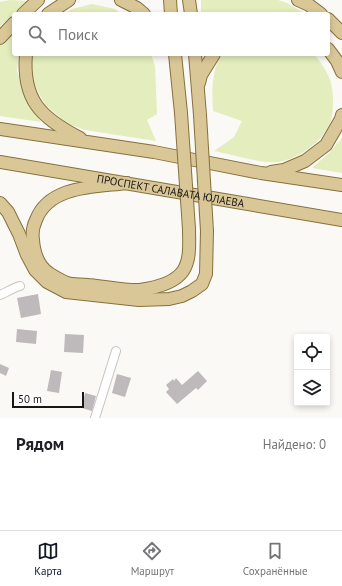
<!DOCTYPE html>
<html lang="ru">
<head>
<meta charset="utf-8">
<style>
  :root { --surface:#fff; --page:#f2f2f2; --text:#202124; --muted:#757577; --line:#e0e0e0; --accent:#111827 }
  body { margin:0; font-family:"PT Sans",sans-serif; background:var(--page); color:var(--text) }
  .controls { position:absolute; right:12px; bottom:12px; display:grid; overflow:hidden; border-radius:4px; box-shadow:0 2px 6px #0003 }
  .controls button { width:36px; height:36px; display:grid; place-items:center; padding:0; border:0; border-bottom:1px solid var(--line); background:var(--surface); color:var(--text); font:20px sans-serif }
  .scale { position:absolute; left:12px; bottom:10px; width:72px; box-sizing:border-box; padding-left:4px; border:2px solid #171715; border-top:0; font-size:11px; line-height:14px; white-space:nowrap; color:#171715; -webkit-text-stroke:3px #fff; paint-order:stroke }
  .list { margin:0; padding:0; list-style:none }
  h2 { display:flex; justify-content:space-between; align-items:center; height:52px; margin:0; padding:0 16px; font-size:17px }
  h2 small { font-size:13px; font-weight:400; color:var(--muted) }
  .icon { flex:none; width:22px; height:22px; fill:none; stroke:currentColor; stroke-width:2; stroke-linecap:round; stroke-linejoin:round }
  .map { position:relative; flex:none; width:342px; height:418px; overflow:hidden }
  .search { position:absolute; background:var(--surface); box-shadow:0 2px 6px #0003; left:12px; right:12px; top:12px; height:44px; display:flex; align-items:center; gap:10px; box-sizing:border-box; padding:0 14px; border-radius:4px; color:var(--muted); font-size:15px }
  .sheet { height:112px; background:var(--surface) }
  nav { display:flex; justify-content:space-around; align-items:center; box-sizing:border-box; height:56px; border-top:1px solid var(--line); background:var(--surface); font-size:11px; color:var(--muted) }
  nav a { display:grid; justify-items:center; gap:2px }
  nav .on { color:var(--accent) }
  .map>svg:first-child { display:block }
</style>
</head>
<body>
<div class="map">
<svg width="342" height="418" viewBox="0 0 342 418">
  <rect width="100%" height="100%" fill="#fbf9f5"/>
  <g fill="#e3edbd">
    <polygon points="10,0 29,1 0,26 0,2"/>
    <polygon points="201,0 278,0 287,3 306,14 263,12 256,14 201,14"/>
    <polygon points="92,4 115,9 121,14 63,14 72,9"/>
    <polygon points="14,32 14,54 19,54 17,71 25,97 41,122 0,116 0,45"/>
    <polygon points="33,54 151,54 155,66 157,114 147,120 156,141 85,130 66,123 45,104 35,86 31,67"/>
    <path d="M222,54H314C320,61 327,71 330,80C334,90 334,114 330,123C322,142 298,159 278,162C263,164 230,154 214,151L234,137L242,121L213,111C212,91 211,71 222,54Z"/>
    <polygon points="342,138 342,173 312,168 329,153"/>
  </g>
  <g fill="#beb9bb">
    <polygon points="38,294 41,314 21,318 17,298"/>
    <polygon points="17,329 37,331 36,344 16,342"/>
    <polygon points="65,334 84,335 83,353 64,352"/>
    <polygon points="0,364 9,368 6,376 0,373"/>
    <polygon points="51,370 62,372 59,393 47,391"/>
    <polygon points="198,371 207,381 198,390 196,388 177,404 166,392 169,389 166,385 173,379 174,381 176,378 182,385"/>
    <polygon points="117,374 131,378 125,397 112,393"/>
    <polygon points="85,393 96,396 92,411 82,408"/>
  </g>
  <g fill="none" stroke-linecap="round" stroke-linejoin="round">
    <defs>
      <g id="minor">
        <path d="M0,295C7,292 13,288 20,286"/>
        <polyline points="95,418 116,351"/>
      </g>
      <g id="primary">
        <polyline points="121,0 137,8 144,14"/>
        <polyline points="170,0 171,14"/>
        <polyline points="189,0 191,14"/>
        <polyline points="298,0 309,5 321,14"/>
        <polyline points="23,14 38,0"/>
        <polyline points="48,14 69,0"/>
        <polyline points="328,19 342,33"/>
        <polyline points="0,38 14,23"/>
        <polyline points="328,49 337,61 342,72"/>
        <path d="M26,54C22,100 41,118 80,138"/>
        <polyline points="175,54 181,113"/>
        <polyline points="195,54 200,115"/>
        <polyline points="199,83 201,75 214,54"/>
        <polyline points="0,129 154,152 261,173 342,185"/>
        <path id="s1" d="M0,162L342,220"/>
        <polyline points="271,172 284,170 305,161 326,145 341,119 342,115"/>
        <path d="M127,183C96,187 49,185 36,220C33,226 32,233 33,240C34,253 39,267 50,274C55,277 62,281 67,283C73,285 81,284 88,285C102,286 127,291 140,290C154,288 174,284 183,271C191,259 189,242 189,229"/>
        <polyline points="0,203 8,212 19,234 27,255 35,270 47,282 66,292 139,300 169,299 182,296 192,291 202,284 206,274 207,231"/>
      </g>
    </defs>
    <use href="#minor" stroke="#c7c5c1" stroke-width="10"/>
    <use href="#primary" stroke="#86713d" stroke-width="14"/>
    <use href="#minor" stroke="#fff" stroke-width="8"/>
    <use href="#primary" stroke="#dac797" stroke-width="12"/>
    <defs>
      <g id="primary-bridge">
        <polyline points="181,113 189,229"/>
        <polyline points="200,115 207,231"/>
      </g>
    </defs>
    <use href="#primary-bridge" stroke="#86713d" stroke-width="14" stroke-linecap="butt"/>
    <use href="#primary-bridge" stroke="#dac797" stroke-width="12"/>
  </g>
  <g text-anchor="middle" stroke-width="4" stroke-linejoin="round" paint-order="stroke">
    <g font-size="11" fill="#171715" stroke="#fff">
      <text dy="4" stroke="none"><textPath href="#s1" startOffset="173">ПРОСПЕКТ САЛАВАТА ЮЛАЕВА</textPath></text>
    </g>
  </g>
</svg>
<div class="controls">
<button><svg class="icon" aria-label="locate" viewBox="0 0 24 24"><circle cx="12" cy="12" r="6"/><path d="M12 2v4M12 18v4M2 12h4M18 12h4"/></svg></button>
<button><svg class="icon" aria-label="layers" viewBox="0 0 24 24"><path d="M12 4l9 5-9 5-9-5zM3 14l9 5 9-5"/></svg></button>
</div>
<div class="scale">50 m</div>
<div class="search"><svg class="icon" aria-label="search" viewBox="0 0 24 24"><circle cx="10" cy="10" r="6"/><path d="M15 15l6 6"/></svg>Поиск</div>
</div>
<section class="sheet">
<h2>Рядом<small>Найдено: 0</small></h2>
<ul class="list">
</ul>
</section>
<nav>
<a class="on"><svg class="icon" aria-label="map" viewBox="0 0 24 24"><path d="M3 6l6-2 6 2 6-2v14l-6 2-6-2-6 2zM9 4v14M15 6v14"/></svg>Карта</a>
<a><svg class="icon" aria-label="directions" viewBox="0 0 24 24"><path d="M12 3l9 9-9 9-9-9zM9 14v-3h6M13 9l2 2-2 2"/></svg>Маршрут</a>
<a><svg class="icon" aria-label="saved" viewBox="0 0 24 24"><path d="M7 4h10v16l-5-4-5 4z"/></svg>Сохранённые</a>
</nav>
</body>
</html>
